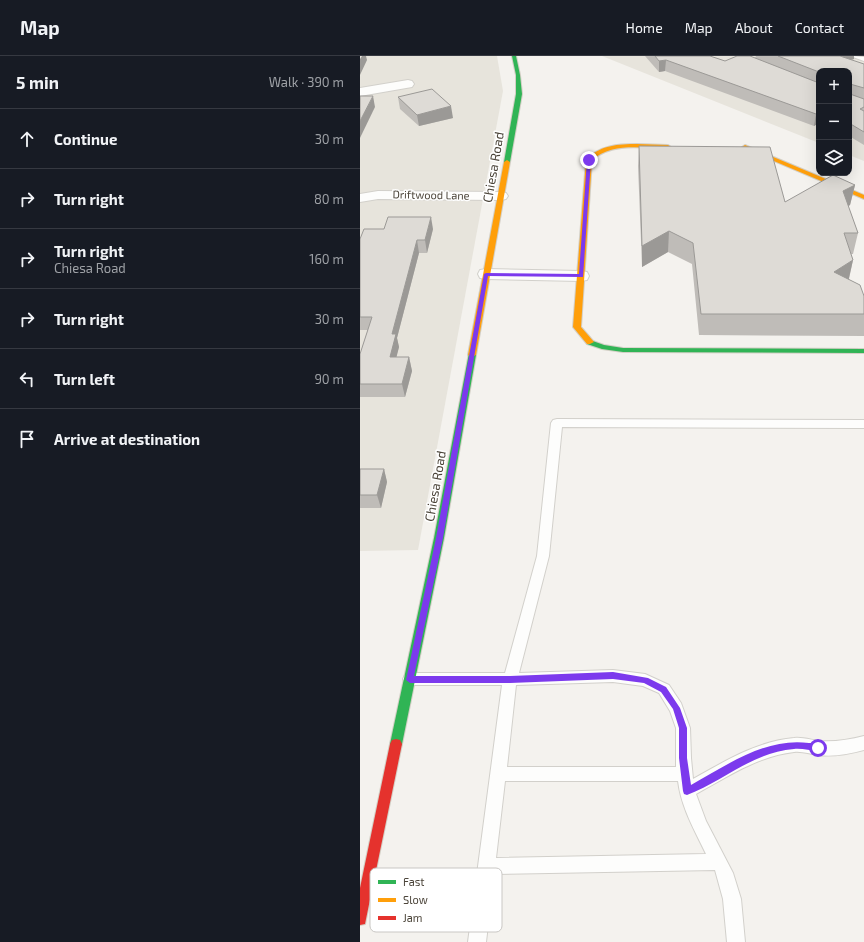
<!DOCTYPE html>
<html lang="en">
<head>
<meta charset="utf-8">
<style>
  :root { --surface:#171b24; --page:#20242c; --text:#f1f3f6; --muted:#9ea1a6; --line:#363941 }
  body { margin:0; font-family:"Exo 2",sans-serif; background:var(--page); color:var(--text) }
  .controls { position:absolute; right:12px; top:12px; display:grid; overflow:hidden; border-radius:8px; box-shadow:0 4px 16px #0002 }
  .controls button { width:36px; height:36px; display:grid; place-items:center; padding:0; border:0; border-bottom:1px solid var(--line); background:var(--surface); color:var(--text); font:20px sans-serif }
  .stop { position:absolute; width:12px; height:12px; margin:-9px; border:3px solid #7c3aed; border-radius:50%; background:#fff }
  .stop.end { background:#7c3aed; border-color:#fff; box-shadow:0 1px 4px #0008 }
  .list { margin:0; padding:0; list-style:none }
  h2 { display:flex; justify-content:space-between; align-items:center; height:52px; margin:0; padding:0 16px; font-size:17px }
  h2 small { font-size:13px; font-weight:400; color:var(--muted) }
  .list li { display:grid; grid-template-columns:26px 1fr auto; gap:12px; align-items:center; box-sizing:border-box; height:60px; padding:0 16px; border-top:1px solid var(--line) }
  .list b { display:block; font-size:15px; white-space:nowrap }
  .list p { margin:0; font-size:13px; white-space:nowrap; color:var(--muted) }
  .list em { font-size:13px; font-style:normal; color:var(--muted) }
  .icon { flex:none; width:22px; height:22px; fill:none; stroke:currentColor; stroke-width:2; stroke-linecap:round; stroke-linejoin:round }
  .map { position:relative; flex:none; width:504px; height:886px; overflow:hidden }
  header { display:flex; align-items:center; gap:24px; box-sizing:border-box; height:56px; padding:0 20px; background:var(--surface); border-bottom:1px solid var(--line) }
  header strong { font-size:19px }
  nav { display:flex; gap:22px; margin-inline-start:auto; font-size:14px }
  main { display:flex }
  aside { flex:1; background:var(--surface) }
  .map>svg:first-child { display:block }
</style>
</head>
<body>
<header>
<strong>Map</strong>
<nav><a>Home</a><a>Map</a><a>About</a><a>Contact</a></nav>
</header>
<main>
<aside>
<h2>5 min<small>Walk · 390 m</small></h2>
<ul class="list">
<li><svg class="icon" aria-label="ahead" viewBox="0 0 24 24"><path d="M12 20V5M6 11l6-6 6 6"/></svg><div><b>Continue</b></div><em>30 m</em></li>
<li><svg class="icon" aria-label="right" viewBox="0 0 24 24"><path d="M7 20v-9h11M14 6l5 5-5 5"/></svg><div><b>Turn right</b></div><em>80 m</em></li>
<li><svg class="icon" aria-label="right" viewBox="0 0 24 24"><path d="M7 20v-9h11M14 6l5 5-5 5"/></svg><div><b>Turn right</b><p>Chiesa Road</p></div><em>160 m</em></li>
<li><svg class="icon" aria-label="right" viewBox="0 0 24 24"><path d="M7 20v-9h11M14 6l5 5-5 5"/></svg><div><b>Turn right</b></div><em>30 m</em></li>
<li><svg class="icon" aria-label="left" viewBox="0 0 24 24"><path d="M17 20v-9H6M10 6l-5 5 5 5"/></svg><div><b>Turn left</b></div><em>90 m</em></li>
<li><svg class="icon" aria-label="arrive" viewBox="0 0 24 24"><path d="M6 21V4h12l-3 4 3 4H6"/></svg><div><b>Arrive at destination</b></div></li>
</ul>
</aside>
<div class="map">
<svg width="504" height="886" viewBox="0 0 504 886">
  <rect width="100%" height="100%" fill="#f4f2ee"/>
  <g fill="#e7e4dc">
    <polygon points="0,0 137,0 143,35 58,494 0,495"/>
    <polygon points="242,0 504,0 504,105 489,99 489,15 459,15 459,87"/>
  </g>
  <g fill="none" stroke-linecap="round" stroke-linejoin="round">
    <defs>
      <g id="lane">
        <polygon points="492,0 504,1 504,5 493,1"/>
        <path d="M197,363L504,364V372L202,371L189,500L159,617L253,614L285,618L309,629L321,647L330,672L331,702L333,723C365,705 398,685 434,682C443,681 451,684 459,685C474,686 489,684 504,680V694C489,698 474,701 458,699C450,698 442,695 434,696C398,700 367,721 336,738L346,765L373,817L381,843L385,886H367L363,843L355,814L134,818L126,886H108L142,629H50L45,627L43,623L45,619L50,617H145L177,500L191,367L193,364ZM253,626L283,630L299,637L310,655L316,672V711H147L156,629ZM145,725H318C321,751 335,775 346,798L136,802Z"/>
      </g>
      <g id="street">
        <polygon points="48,24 52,25 54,28 52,31 0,40 0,32"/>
        <polygon points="18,135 141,136 146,137 148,140 146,143 141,144 18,143 0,146 0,138"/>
        <polygon points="126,213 221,215 227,216 229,220 227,224 221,225 126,223 120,222 118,218 120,214"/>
      </g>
      <g id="fast">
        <polygon points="152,0 156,0 160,19 162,38 150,106 147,108 144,106 156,38 156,19"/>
        <polygon points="227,284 230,284 244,289 263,292 504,293 504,297 263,296 242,293 227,288"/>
        <polygon points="109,297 115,297 116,299 84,482 42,688 40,692 36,693 32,692 30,688 74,482"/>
      </g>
      <g id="slow">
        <path d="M277,88L308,89L311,91L308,93C283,92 252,86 232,104L221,271L234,286L230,288H227L213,271L226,104C239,89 259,88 277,88Z"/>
        <polygon points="385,89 504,139 504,143 383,92 382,91"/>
        <polygon points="147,104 150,106 116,299 112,301 108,299 144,106"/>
      </g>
      <polygon id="jam" points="36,683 40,684 42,688 6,863 5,868 0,869 0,832 30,688 32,684"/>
    </defs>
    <use href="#lane" stroke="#d2d0cb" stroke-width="2"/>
    <use href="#street" stroke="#d2d0cb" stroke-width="2"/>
    <use href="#fast" stroke="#d3cfc5" stroke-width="2"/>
    <use href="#slow" stroke="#d3cfc5" stroke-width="2"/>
    <use href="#jam" stroke="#d3cfc5" stroke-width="2"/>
    <use href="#lane" fill="#fdfdfc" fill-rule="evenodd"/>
    <use href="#street" fill="#fdfdfc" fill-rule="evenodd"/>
    <use href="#fast" fill="#30b455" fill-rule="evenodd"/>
    <use href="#slow" fill="#ff9f0a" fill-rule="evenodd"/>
    <use href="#jam" fill="#e5322d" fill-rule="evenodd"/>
  </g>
  <g fill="#bfbcb8">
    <polygon points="285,0 350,0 365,5 395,2 396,0 494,0 494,3 491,4 504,8 504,89 489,80 489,15 459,15 459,67 454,70 305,15 299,16"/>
    <polygon points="38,41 93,62 59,70 40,53"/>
    <polygon points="279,90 425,146 495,129 490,149 488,150 498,177 493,198 491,198 493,204 489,223 504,240 504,280 339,279 332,208 308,196 282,211 278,110"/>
    <polygon points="73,173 67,197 59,197 37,282 39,291 36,301 49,301 52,315 45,341 0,341 0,298 8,274 0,274 0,183"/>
    <polygon points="0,413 24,413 27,426 21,452 0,452"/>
  </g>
  <g fill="#9b9996">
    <polygon points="2,0 6,0 7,4 0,19 0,3"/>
    <polygon points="474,0 494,0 494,3 473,9"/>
    <polygon points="306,4 305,15 299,16 299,5"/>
    <polygon points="13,40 15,51 0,82 0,65"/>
    <polygon points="91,50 93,62 59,70 57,59"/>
    <polygon points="459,57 459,67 454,70 456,58"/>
    <polygon points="495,129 490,149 479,156 483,135"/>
    <polygon points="71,161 73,173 67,197 65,184"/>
    <polygon points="309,175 308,196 282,211 282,190"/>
    <polygon points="57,184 59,197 37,282 39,291 33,315 30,301 32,278"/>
    <polygon points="493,204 488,226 474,216"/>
    <polygon points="49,301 52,315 45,341 42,328"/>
    <polygon points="24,413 27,426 21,452 17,439"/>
  </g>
  <g fill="#dedbd6" stroke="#9b9996">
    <polygon points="295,0 350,0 365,5 377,0 390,0 459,27 459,57 456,58 306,4 299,5"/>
    <polygon points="418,0 480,0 504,8 504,32 490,28 490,38 504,43 504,51 500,53 504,55 504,76 489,67 489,15 459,15 459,16"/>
    <polygon points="72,33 91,50 57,59 38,41"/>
    <polygon points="0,40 13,40 0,65"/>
    <polygon points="279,90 410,91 425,146 473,119 495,129 483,135 498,177 484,177 493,204 474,216 500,229 504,240 504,258 341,258 333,187 309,175 282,190"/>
    <polygon points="28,161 71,161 65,184 57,184 32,278 36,278 30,301 49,301 42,328 0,328 0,298 12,261 0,261 0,183 4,173 24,173"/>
    <polygon points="0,413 24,413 17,439 0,439"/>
  </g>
  <path fill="#7c3aed" d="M229,103L231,104L223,221L128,220L83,482L54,620H150L253,616L288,622L306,631L320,652L327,672V702L331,729C367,709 406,681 449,687C454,687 460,687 462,692L458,695C450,695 442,692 434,693C393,696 364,725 327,739L324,738L323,735L319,702V672L313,653L301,636L284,627L253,623L150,627H50L46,624L76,482L124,218L126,217L219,218L227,104Z"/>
  <g text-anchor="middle" stroke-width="3" stroke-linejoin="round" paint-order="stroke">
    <g font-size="11" fill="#4b4439" stroke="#fff">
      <text transform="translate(71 139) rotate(1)" y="4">Driftwood Lane</text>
    </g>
    <g font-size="13" fill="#4b4439" stroke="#fff">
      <text transform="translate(133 111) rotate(-80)" y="5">Chiesa Road</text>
      <text transform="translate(75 430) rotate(-80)" y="5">Chiesa Road</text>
    </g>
  </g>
  <rect x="10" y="812" width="132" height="64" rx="6" fill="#fff" stroke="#c9c7c4" stroke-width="1"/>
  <rect x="18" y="824" width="18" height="4" fill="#30b455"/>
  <rect x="18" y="842" width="18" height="4" fill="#ff9f0a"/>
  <rect x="18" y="860" width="18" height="4" fill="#e5322d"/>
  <g font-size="11" fill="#4b4439">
    <text x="43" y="830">Fast</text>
    <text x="43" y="848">Slow</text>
    <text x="43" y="866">Jam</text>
  </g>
</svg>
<div class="controls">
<button>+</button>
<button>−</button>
<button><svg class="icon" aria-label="layers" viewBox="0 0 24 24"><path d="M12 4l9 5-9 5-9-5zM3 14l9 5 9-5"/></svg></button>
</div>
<div class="stop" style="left:458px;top:692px"></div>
<div class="stop end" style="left:229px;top:104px"></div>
</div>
</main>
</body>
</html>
